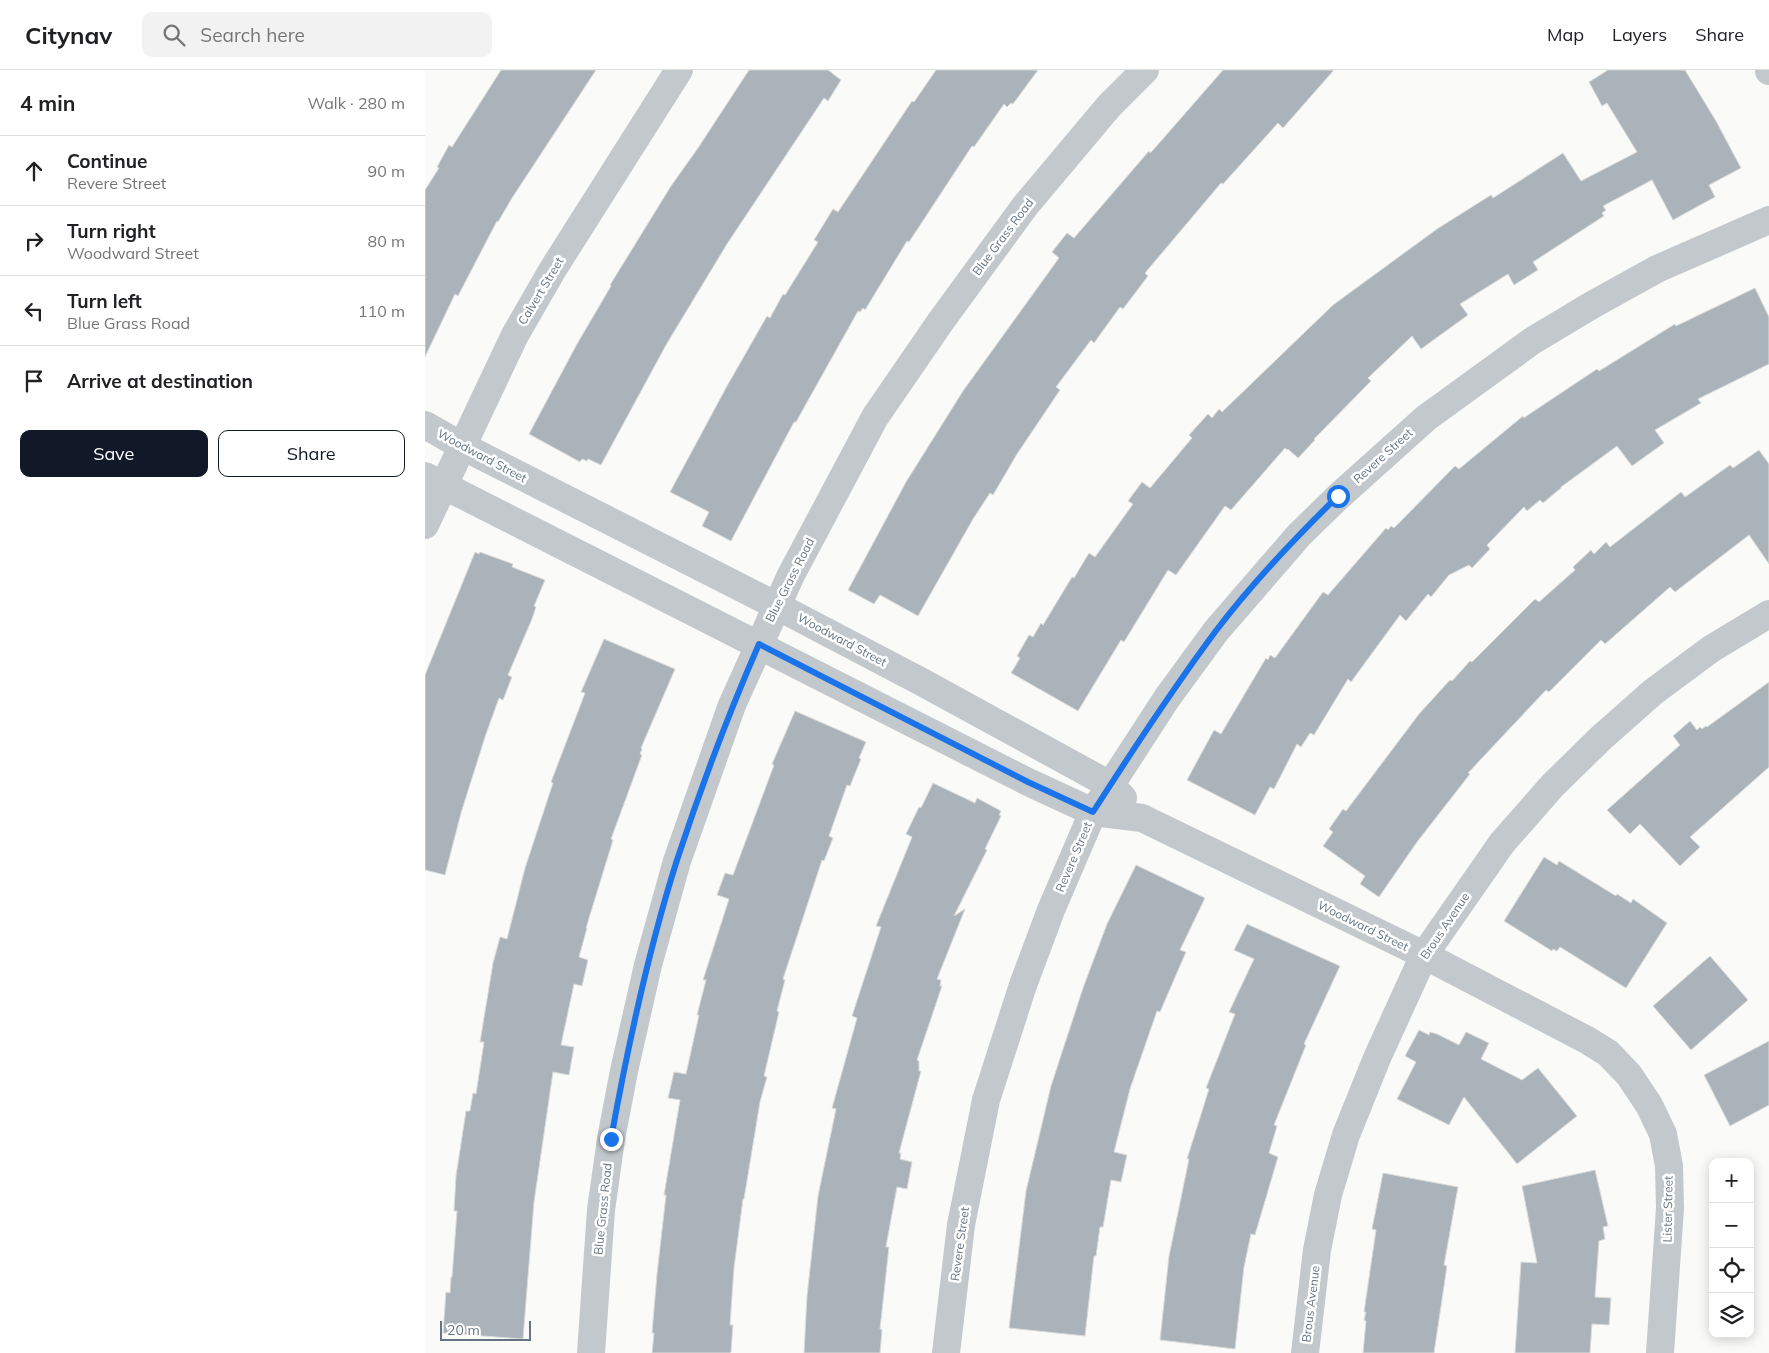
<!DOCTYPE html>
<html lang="en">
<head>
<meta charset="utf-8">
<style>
  :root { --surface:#fff; --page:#f2f2f2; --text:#202124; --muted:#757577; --line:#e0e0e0; --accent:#111827 }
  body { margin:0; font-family:Mulish,sans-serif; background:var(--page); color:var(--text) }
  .controls { position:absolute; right:15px; bottom:15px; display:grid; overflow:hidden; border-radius:10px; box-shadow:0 2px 12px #0003 }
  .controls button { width:45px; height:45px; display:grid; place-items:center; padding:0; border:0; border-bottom:1px solid var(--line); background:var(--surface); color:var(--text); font:25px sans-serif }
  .scale { position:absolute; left:15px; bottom:12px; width:91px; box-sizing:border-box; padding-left:5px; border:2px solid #657583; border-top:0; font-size:14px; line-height:18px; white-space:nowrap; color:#657583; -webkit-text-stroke:4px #fff; paint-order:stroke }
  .stop { position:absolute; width:15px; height:15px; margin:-11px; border:4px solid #1a73e8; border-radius:50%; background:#fff }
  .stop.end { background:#1a73e8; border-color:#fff; box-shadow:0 1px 5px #0008 }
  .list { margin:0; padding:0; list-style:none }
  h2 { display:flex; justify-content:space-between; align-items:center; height:65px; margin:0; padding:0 20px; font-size:21px }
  h2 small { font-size:16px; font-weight:400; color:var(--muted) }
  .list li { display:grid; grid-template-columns:32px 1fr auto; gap:15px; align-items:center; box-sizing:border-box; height:70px; padding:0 20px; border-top:1px solid var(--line) }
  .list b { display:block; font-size:19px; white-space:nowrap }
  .list p { margin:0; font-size:16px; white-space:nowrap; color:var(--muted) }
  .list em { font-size:16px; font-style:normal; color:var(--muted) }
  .actions { display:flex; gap:10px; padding:15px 20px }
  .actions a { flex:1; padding:11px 0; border:1px solid var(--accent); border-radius:10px; text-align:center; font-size:18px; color:var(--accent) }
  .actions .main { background:var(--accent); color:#fff }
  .icon { flex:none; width:28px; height:28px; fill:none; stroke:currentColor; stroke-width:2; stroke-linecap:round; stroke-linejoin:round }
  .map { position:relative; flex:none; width:1344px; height:1283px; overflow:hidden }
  header { display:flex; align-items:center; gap:30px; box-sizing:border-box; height:70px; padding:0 25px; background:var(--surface); border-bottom:1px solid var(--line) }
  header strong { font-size:24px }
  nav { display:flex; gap:28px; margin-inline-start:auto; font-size:18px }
  .search { width:350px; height:45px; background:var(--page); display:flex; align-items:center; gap:12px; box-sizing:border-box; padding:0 18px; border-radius:10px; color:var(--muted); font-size:19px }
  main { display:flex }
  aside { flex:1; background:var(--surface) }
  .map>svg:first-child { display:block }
</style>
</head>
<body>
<header>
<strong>Citynav</strong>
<div class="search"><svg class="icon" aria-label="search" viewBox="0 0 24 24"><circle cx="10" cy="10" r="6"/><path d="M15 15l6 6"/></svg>Search here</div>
<nav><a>Map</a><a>Layers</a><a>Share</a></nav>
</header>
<main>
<aside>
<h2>4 min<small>Walk · 280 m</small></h2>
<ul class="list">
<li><svg class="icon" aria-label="ahead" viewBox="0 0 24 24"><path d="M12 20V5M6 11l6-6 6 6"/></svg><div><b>Continue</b><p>Revere Street</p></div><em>90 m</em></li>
<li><svg class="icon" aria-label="right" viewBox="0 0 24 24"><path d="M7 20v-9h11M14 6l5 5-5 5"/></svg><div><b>Turn right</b><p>Woodward Street</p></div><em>80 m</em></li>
<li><svg class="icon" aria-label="left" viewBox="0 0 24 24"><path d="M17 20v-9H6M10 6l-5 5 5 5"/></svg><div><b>Turn left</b><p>Blue Grass Road</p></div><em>110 m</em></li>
<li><svg class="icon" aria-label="arrive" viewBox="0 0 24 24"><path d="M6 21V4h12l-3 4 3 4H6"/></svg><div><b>Arrive at destination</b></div></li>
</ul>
<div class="actions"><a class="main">Save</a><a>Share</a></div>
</aside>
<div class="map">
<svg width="1344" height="1283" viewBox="0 0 1344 1283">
  <rect width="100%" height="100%" fill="#fafaf8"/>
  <g fill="#aab3b9" stroke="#dcdcda">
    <polygon points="76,0 171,0 87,128 73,152 72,151 33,226 30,224 0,287 0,120 14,98 12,97 24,75 27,77"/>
    <polygon points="324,0 403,0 416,10 403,31 399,28 302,174 241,275 176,395 163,389 162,391 157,389 155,392 104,364 152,274 186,216 185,215 246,116 273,78"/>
    <polygon points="511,0 613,0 588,34 586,33 582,37 579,34 549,77 547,76 484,172 482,171 440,240 438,238 435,242 433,241 371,352 369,352 306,471 277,456 284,442 245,422 302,316 342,246 345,248 358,224 360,225 393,172 389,170 408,139 413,142 487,31 489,32"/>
    <polygon points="798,0 909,0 858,58 853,53 798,114 796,113 720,203 723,206 698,239 695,237 669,273 666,270 631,317 635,320 592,384 568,425 565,423 548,449 493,546 455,525 449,534 423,520 481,412 538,321 634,188 627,182 642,163 649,168 724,81 725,83 729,79"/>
    <polygon points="1183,0 1260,0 1291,51 1316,98 1284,115 1290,127 1248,150 1227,110 1178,136 1181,140 1177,143 1179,146 1108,192 1113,200 1089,215 1083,204 1035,234 1043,245 996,279 987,266 943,308 946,311 889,369 890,370 873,388 863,379 862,380 860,378 806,440 800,436 751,505 743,500 699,572 696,570 653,641 586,603 595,588 592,586 604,565 608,567 616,553 618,555 647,507 649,508 664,483 670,487 708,434 703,431 717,412 725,418 767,368 764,365 783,344 787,348 794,339 797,342 908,235 1012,159 1066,125 1068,128 1138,83 1156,111 1212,82 1182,33 1177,36 1164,12"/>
    <polygon points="1330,218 1344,247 1344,294 1273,329 1276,333 1230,360 1239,373 1207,396 1192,376 1136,417 1136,418 1118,433 1115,430 1102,441 1099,437 1062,475 1065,479 1047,498 1044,495 1024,505 1006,527 1003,524 981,551 975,545 926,612 923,609 889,665 885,663 876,677 872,674 849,719 845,717 830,745 762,710 789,660 796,664 841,588 843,590 845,585 850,588 898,522 903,525 961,458 963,460 966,456 969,458 1030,396 1034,399 1098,346 1099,348 1103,345 1172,299 1174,301 1250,254 1251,256"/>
    <polygon points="1334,380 1344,394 1344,494 1324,465 1250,522 1245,517 1180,574 1176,570 1124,622 1121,620 1043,703 1045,704 992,772 954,827 935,814 940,806 898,776 908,762 904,759 918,739 921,741 994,644 1025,610 1027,611 1045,591 1047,592 1110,529 1114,532 1150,500 1148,497 1166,480 1169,484 1181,472 1185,477 1256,422 1260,427 1305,395 1308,398"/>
    <polygon points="50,482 54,484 55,482 88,494 87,497 120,510 109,536 111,537 107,549 83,605 87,607 78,630 74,628 61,664 36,743 20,805 0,800 0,605"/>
    <polygon points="179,569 250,599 216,678 217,679 215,684 217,685 186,769 188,770 161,858 162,858 154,887 163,890 157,916 149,914 136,975 149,977 144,1005 128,1002 109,1132 98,1269 18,1263 21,1222 25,1223 26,1207 27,1207 32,1141 29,1141 31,1106 41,1041 45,1041 48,1023 51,1024 59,972 55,972 68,893 75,867 82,869 100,798 128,713 126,712 160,623 156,622"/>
    <polygon points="1344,612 1344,697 1265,767 1275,777 1255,796 1215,754 1205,764 1182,740 1255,675 1248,666 1265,651 1272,660 1275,657 1277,659 1281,656 1282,657"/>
    <polygon points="370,641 441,672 434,688 436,689 425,716 422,715 404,766 408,768 399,791 397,790 358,909 360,910 352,941 354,942 339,1006 342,1007 335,1032 319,1129 318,1129 309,1198 305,1255 308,1255 306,1282 305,1283 227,1283 229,1263 227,1263 232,1204 241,1125 239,1125 255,1030 243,1028 249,1002 261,1004 274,945 272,945 281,910 278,910 304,829 292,825 300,803 308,805 349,695 347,694"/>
    <polygon points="508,713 550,733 552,728 576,741 574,745 576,746 560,779 562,780 529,846 540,839 512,909 516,910 515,916 517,916 492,990 494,991 494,1001 496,1001 474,1083 476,1083 475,1089 487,1092 482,1119 472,1117 462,1171 461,1177 464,1177 455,1259 457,1260 455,1283 379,1283 382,1226 393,1126 411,1039 407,1038 432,948 427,946 456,857 451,856 487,767 481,764 494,737 496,738"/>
    <polygon points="1119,787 1132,795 1134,791 1191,826 1192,824 1206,833 1208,829 1242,853 1201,918 1135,877 1132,881 1128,879 1127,881 1079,851"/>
    <polygon points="711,795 780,828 755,880 761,882 735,942 732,941 705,1019 689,1082 702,1085 696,1112 686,1110 678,1157 675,1157 671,1186 669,1186 660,1266 584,1258 601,1121 626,1016 658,918 682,854"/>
    <polygon points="822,854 915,896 879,974 881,975 849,1055 852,1056 844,1083 853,1087 830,1165 826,1164 819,1197 810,1279 735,1270 744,1186 764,1089 762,1089 784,1019 781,1018 810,944 804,942 829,889 809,880"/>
    <polygon points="1285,886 1323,930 1266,980 1228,936"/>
    <polygon points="994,960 1004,965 1005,962 1012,964 1034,975 1041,962 1064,973 1056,989 1097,1010 1113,998 1152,1046 1092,1094 1039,1027 1024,1055 972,1029 991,992 980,986"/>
    <polygon points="1344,971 1344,1035 1305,1056 1279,1005"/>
    <polygon points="1170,1100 1183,1156 1178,1157 1180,1169 1174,1171 1170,1227 1186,1228 1184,1255 1167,1254 1165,1283 1090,1283 1096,1192 1112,1193 1097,1116"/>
    <polygon points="958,1103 1033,1117 1019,1195 1022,1196 1009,1283 938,1283 941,1251 939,1250 941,1242 939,1242 951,1160 947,1159"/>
  </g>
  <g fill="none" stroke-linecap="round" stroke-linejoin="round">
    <g stroke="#c3c8cc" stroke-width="28">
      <polyline points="1344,0 1344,1"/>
      <polyline points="0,355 37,376 352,536 495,611 685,715 698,728"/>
      <polyline points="0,406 603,712 668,742 717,748 999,885 1162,970 1183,983 1204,1005 1224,1035 1238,1064 1244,1096 1245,1138 1235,1283"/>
      <polyline points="0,455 90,265 128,199 254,0"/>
      <polyline points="166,1283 176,1140 186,1069 199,1001 223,895 252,791 307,635 366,505 450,347 516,251 600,136 684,36 720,0"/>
      <polyline points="521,1283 536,1155 561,1030 598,915 626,840 668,742 742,628 791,561 874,465 913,427 1001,348 1107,271 1167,235 1232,199 1344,150"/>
      <polyline points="880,1283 892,1180 903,1125 921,1065 952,988 999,885 1077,773 1127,716 1176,668 1228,622 1286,579 1344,544"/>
    </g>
  </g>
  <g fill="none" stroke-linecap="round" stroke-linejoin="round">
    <path stroke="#1a73e8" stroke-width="6" d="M186,1069C203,975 223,881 252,790C276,717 303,645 334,574L603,712L668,742C707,681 747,620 790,562C827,513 869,469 913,426"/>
  </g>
  <g text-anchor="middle" stroke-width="5" stroke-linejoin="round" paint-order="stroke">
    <g font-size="12" fill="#657583" stroke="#fff">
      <text transform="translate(578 167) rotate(-53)" y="4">Blue Grass Road</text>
      <text transform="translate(116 221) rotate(-59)" y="4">Calvert Street</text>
      <text transform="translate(57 386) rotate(28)" y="4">Woodward Street</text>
      <text transform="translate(958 386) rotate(-42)" y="4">Revere Street</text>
      <text transform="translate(365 510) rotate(-63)" y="4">Blue Grass Road</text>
      <text transform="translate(417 570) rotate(28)" y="4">Woodward Street</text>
      <text transform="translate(649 787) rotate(-67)" y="4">Revere Street</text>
      <text transform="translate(938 856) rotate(26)" y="4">Woodward Street</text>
      <text transform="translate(1020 856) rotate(-56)" y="4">Brous Avenue</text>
      <text transform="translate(178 1139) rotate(-84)" y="4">Blue Grass Road</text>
      <text transform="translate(1243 1139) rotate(-89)" y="4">Lister Street</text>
      <text transform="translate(535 1174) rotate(-82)" y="4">Revere Street</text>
      <text transform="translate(886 1234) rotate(-83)" y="4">Brous Avenue</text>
    </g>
  </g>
</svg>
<div class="controls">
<button>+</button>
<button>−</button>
<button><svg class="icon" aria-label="locate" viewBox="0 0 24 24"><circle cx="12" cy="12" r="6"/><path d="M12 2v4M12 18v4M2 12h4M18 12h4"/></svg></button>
<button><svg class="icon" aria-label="layers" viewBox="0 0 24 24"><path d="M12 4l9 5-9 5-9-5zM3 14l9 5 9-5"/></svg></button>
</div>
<div class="scale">20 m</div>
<div class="stop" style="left:913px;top:426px"></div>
<div class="stop end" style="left:186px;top:1069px"></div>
</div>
</main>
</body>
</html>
